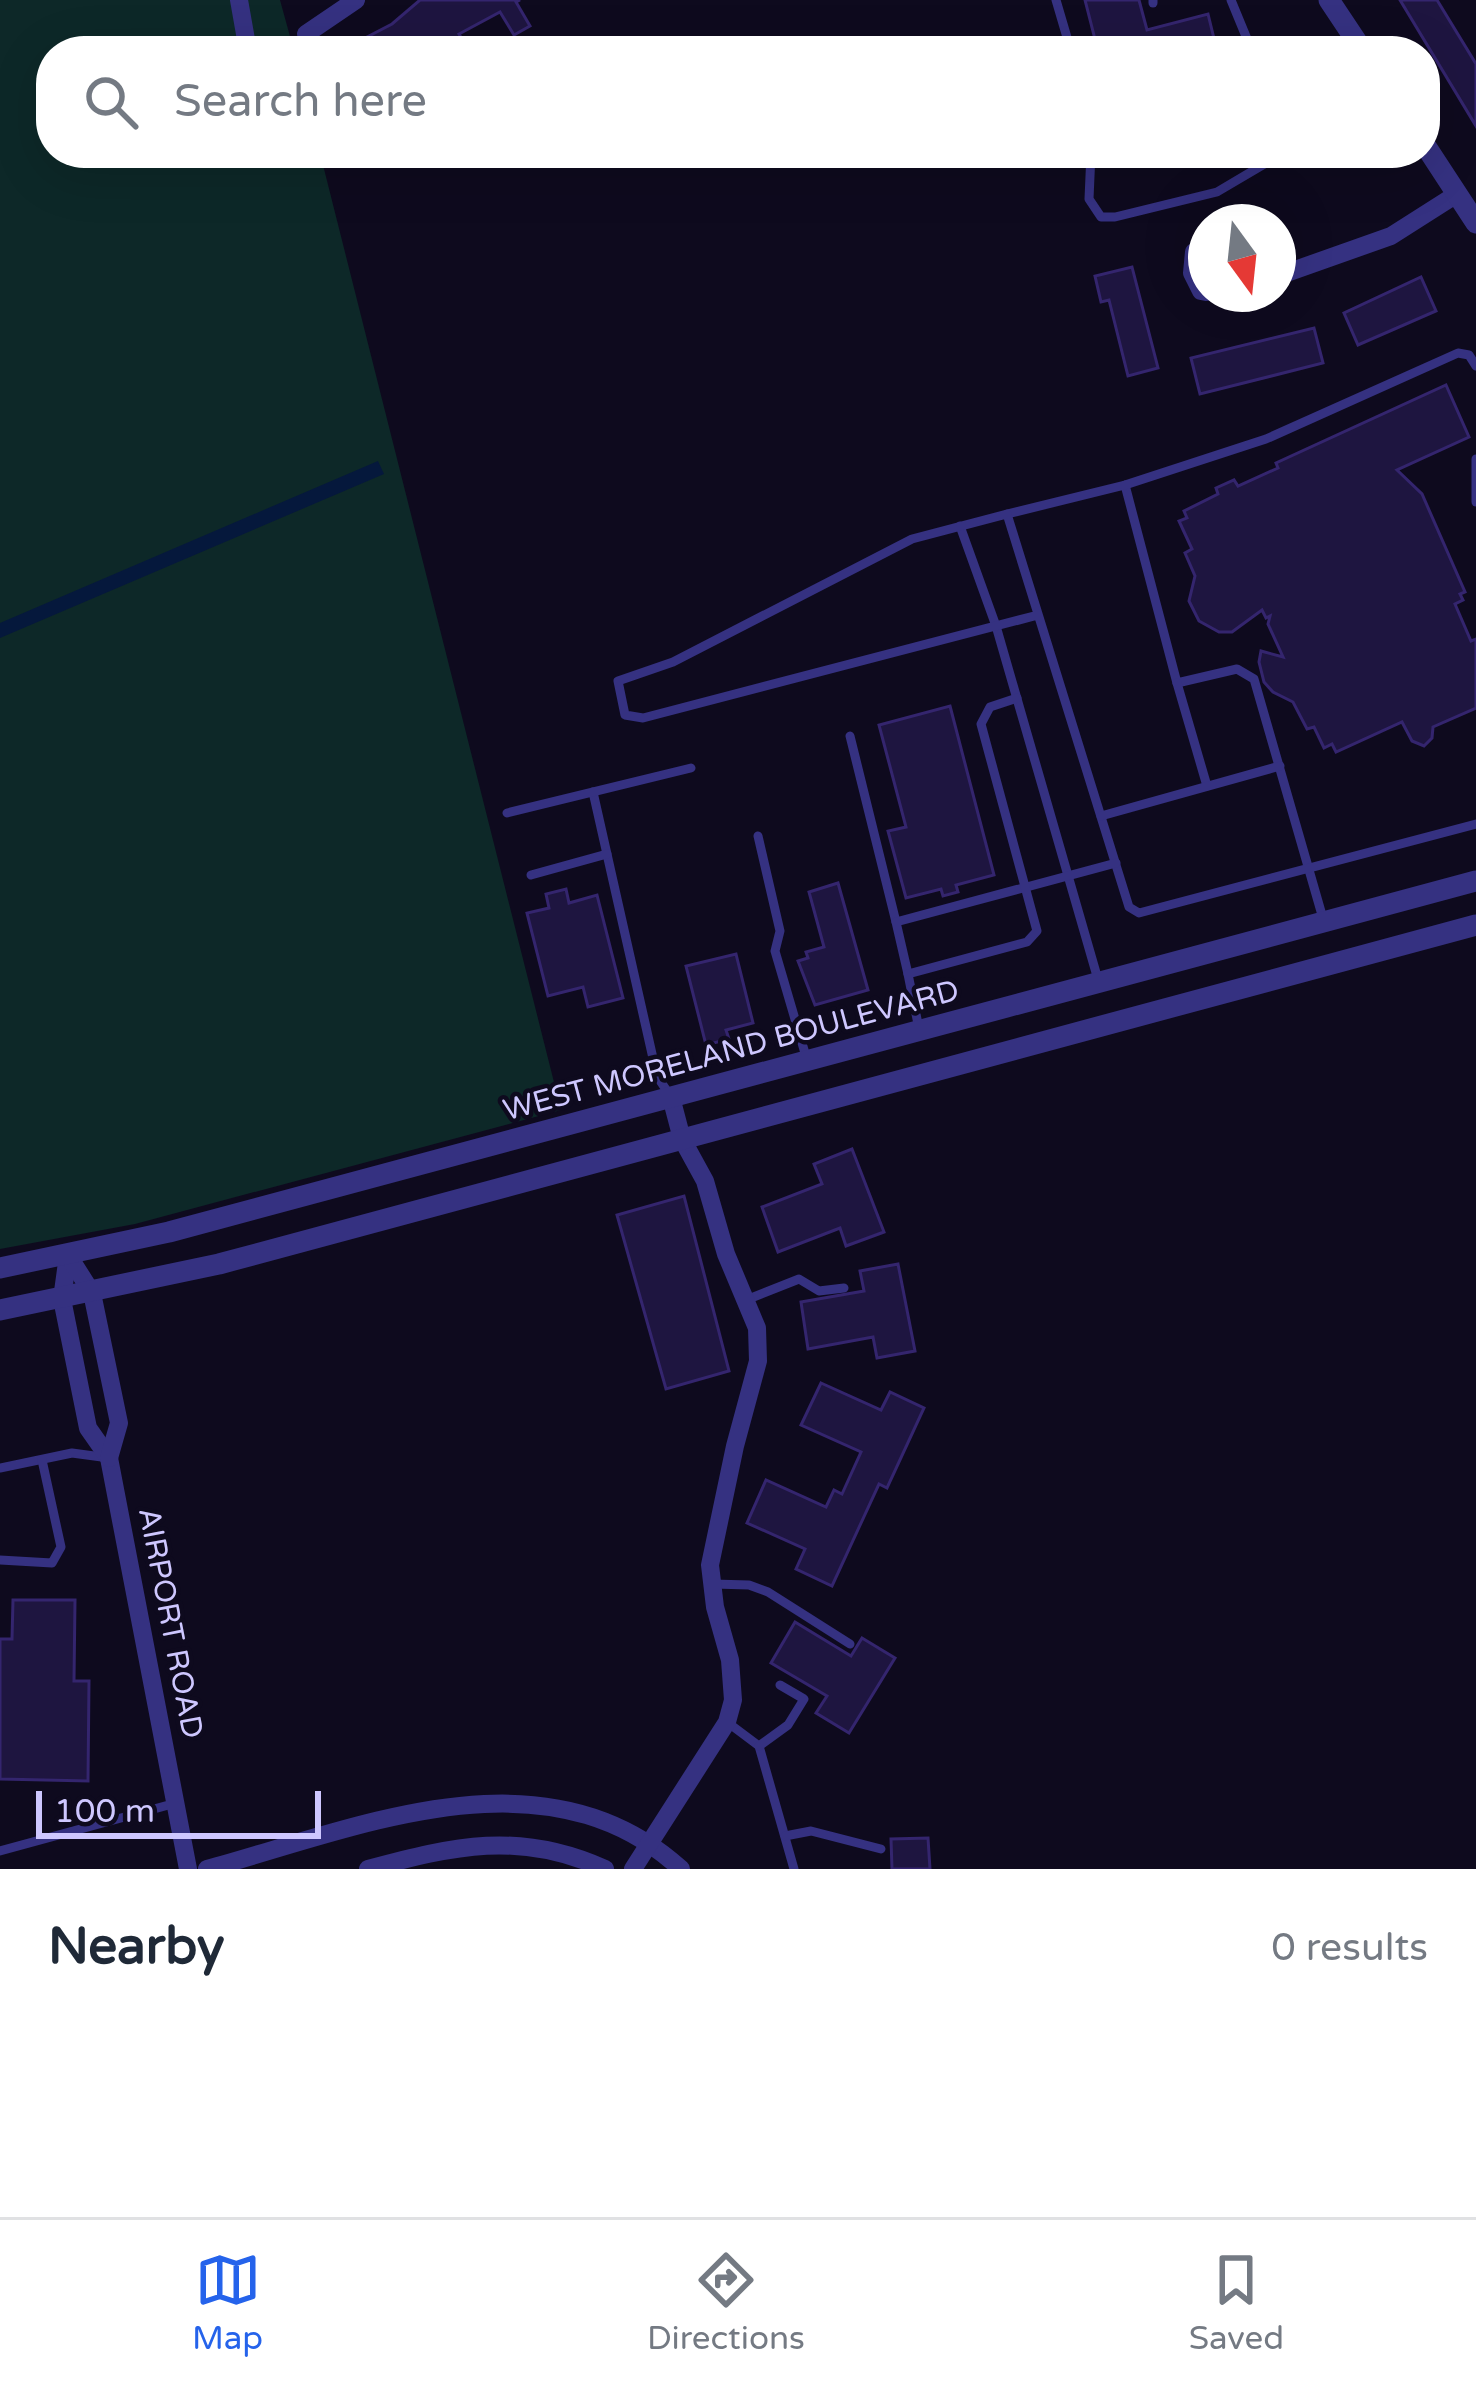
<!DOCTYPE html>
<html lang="en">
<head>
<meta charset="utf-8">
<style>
  :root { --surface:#fff; --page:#f2f2f3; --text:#1f2937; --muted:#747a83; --line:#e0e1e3; --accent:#2563eb }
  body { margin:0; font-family:"Varela Round",sans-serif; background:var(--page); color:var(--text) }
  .compass { position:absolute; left:1188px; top:204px; width:108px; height:108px; border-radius:50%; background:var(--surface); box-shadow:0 12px 48px #0002; rotate:165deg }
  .scale { position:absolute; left:36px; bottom:30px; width:285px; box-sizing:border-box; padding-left:12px; border:6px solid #cec7ff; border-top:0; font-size:33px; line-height:42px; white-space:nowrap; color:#cec7ff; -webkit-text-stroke:9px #0e0a1e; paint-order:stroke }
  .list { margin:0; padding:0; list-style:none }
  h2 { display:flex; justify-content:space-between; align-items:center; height:156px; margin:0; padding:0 48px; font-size:51px }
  h2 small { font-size:39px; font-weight:400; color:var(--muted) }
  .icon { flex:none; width:66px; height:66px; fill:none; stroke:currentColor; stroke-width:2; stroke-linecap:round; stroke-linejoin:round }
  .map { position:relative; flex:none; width:1476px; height:1869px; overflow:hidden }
  .search { position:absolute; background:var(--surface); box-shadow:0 12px 48px #0002; left:36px; right:36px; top:36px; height:132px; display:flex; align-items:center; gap:30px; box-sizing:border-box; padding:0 42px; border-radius:48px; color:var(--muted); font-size:45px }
  .sheet { height:348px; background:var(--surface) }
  nav { display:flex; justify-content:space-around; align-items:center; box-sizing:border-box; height:168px; border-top:3px solid var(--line); background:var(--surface); font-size:33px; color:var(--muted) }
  nav a { display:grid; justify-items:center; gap:6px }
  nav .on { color:var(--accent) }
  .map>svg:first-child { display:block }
</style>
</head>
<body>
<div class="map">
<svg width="1476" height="1869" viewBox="0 0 1476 1869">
  <rect width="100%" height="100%" fill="#0e0a1e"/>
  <polygon fill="#0d2828" points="0,0 280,0 294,51 51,51 51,153 320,153 561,1110 135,1224 0,1249"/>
  <polygon fill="#05183c" points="378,461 384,474 0,638 0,623"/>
  <g fill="#1e1540" stroke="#34256e" stroke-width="3">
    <polygon points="420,0 520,0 516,2 530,26 514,35 500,12 459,34 469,51 340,51 392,24"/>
    <polygon points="1085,0 1139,0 1147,30 1208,14 1217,51 1098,51"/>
    <polygon points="1400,0 1437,0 1476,64 1476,126"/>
    <polygon points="1132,267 1158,368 1128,376 1109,300 1101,302 1095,276"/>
    <polygon points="1421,277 1436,311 1358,345 1344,313"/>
    <polygon points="1314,328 1323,363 1200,394 1191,358"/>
    <polygon points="1446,385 1469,437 1397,470 1422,494 1465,592 1460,594 1463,600 1455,604 1471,641 1476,639 1476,708 1433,727 1432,738 1424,746 1412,741 1402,722 1336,752 1332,744 1324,748 1314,727 1307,729 1293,702 1273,692 1264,682 1259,662 1261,651 1283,657 1268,624 1270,616 1266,618 1262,610 1232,632 1219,632 1199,621 1189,601 1195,576 1185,553 1192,549 1179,521 1187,518 1184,511 1218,494 1216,488 1234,480 1238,486 1278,468 1276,463"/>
    <polygon points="950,706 994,875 956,885 958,892 943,896 941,889 906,898 888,831 906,827 879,725"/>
    <polygon points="838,883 868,990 815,1005 798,961 808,958 806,952 824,947 809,892"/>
    <polygon points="566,889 569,903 597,895 623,998 588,1007 583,987 548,996 527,913 549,908 546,894"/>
    <polygon points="736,954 753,1023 726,1030 729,1039 706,1045 686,966"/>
    <polygon points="852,1149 884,1232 846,1246 840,1228 778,1252 762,1207 822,1184 814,1164"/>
    <polygon points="684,1196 729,1371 666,1389 617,1215"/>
    <polygon points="898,1264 915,1351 877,1358 873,1337 808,1349 801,1302 864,1291 860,1271"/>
    <polygon points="821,1383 881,1410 890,1392 924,1408 887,1488 879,1484 832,1586 796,1569 805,1549 747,1523 766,1480 826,1507 834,1490 842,1494 861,1452 801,1425"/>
    <polygon points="13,1600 75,1600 74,1681 89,1681 88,1781 0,1779 0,1639 12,1639"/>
    <polygon points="795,1622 851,1656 862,1638 895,1658 849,1733 816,1713 827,1696 771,1663"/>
    <polygon points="928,1838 930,1869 892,1869 891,1839"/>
  </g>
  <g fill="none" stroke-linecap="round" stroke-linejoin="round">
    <g stroke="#353181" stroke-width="9">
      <polyline points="1056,0 1071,51"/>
      <polyline points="1153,0 1153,3"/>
      <polyline points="1231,0 1252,51"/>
      <polyline points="1091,153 1089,199 1101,217 1115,217 1217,192 1283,153"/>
      <polyline points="1476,459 1476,502"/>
      <polyline points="1125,485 1177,683 1237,669 1254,679 1324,922"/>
      <polyline points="1007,514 1125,485 1266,439 1458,353 1469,355 1476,366"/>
      <polyline points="960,526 996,626 1099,983"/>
      <polyline points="1038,615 643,718 625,715 618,681 673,662 912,539 1007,514 1129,907 1139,913 1476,824"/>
      <polyline points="1177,683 1207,786"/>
      <polyline points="850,736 896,922"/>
      <polyline points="593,792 657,1076 671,1097"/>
      <polyline points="507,813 691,768"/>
      <polyline points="1101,816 1280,766"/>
      <polyline points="758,836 780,931 775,951 807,1060"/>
      <polyline points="531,875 607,854"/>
      <polyline points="908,974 896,922 1116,863"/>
      <polyline points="919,1029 908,974 1027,942 1037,931 981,724 990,707 1017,698"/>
      <polyline points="746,1300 799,1279 819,1291 844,1288"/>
      <polyline points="0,1468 72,1453 109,1458"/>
      <polyline points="0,1560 52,1563 61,1547 42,1460"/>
      <polyline points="713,1584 749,1585 768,1592 850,1644"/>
      <polyline points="727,1722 759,1746 794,1869"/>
      <polyline points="759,1746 788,1725 804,1699 780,1685"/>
      <polyline points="785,1836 811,1831 881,1849"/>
      <polyline points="0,1851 176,1803"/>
    </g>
    <g stroke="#353181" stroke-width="18">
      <polyline points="239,0 248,51"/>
      <polyline points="306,34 356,0"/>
      <polyline points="1206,246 1194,252 1192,273 1201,291 1206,292"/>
      <polyline points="1278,276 1391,236 1457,194"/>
      <polyline points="68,1255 62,1299 88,1428 109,1458 188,1869"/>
      <polyline points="68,1255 92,1293 119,1423 109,1458"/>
      <path d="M207,1869C358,1828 545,1745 681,1869"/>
      <path d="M368,1869C454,1846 519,1830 605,1869"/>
      <polyline points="633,1869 727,1722 733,1700 730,1660 715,1607 710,1565 735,1446 758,1361 757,1328 726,1254 705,1181 682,1139 671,1097"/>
    </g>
    <g stroke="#353181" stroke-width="21">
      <polyline points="1329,0 1363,51"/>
      <polyline points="1425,145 1476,223"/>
      <polyline points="0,1268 169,1232 1476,881"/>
      <polyline points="0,1310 219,1264 1476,925"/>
    </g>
  </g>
  <g text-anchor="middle" stroke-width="9" stroke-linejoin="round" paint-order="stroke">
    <g font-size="30" fill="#cec7ff" stroke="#0e0a1e">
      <text transform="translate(731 1050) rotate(-15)" y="10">WEST MORELAND BOULEVARD</text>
      <text transform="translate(171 1623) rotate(79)" y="10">AIRPORT ROAD</text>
    </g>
  </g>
</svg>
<svg class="compass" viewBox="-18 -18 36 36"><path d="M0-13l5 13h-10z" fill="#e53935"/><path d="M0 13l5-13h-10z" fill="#747a83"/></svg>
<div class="scale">100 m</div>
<div class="search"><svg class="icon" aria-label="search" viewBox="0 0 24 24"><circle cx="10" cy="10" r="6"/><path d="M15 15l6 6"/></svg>Search here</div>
</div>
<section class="sheet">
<h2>Nearby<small>0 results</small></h2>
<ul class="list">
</ul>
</section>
<nav>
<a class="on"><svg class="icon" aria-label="map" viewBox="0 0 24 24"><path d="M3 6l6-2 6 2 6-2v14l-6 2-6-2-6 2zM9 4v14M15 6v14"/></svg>Map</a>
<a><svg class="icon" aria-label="directions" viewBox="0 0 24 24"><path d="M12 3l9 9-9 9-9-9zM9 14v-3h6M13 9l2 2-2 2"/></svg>Directions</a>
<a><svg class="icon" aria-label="saved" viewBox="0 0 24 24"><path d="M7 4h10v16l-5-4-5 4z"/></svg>Saved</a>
</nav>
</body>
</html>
